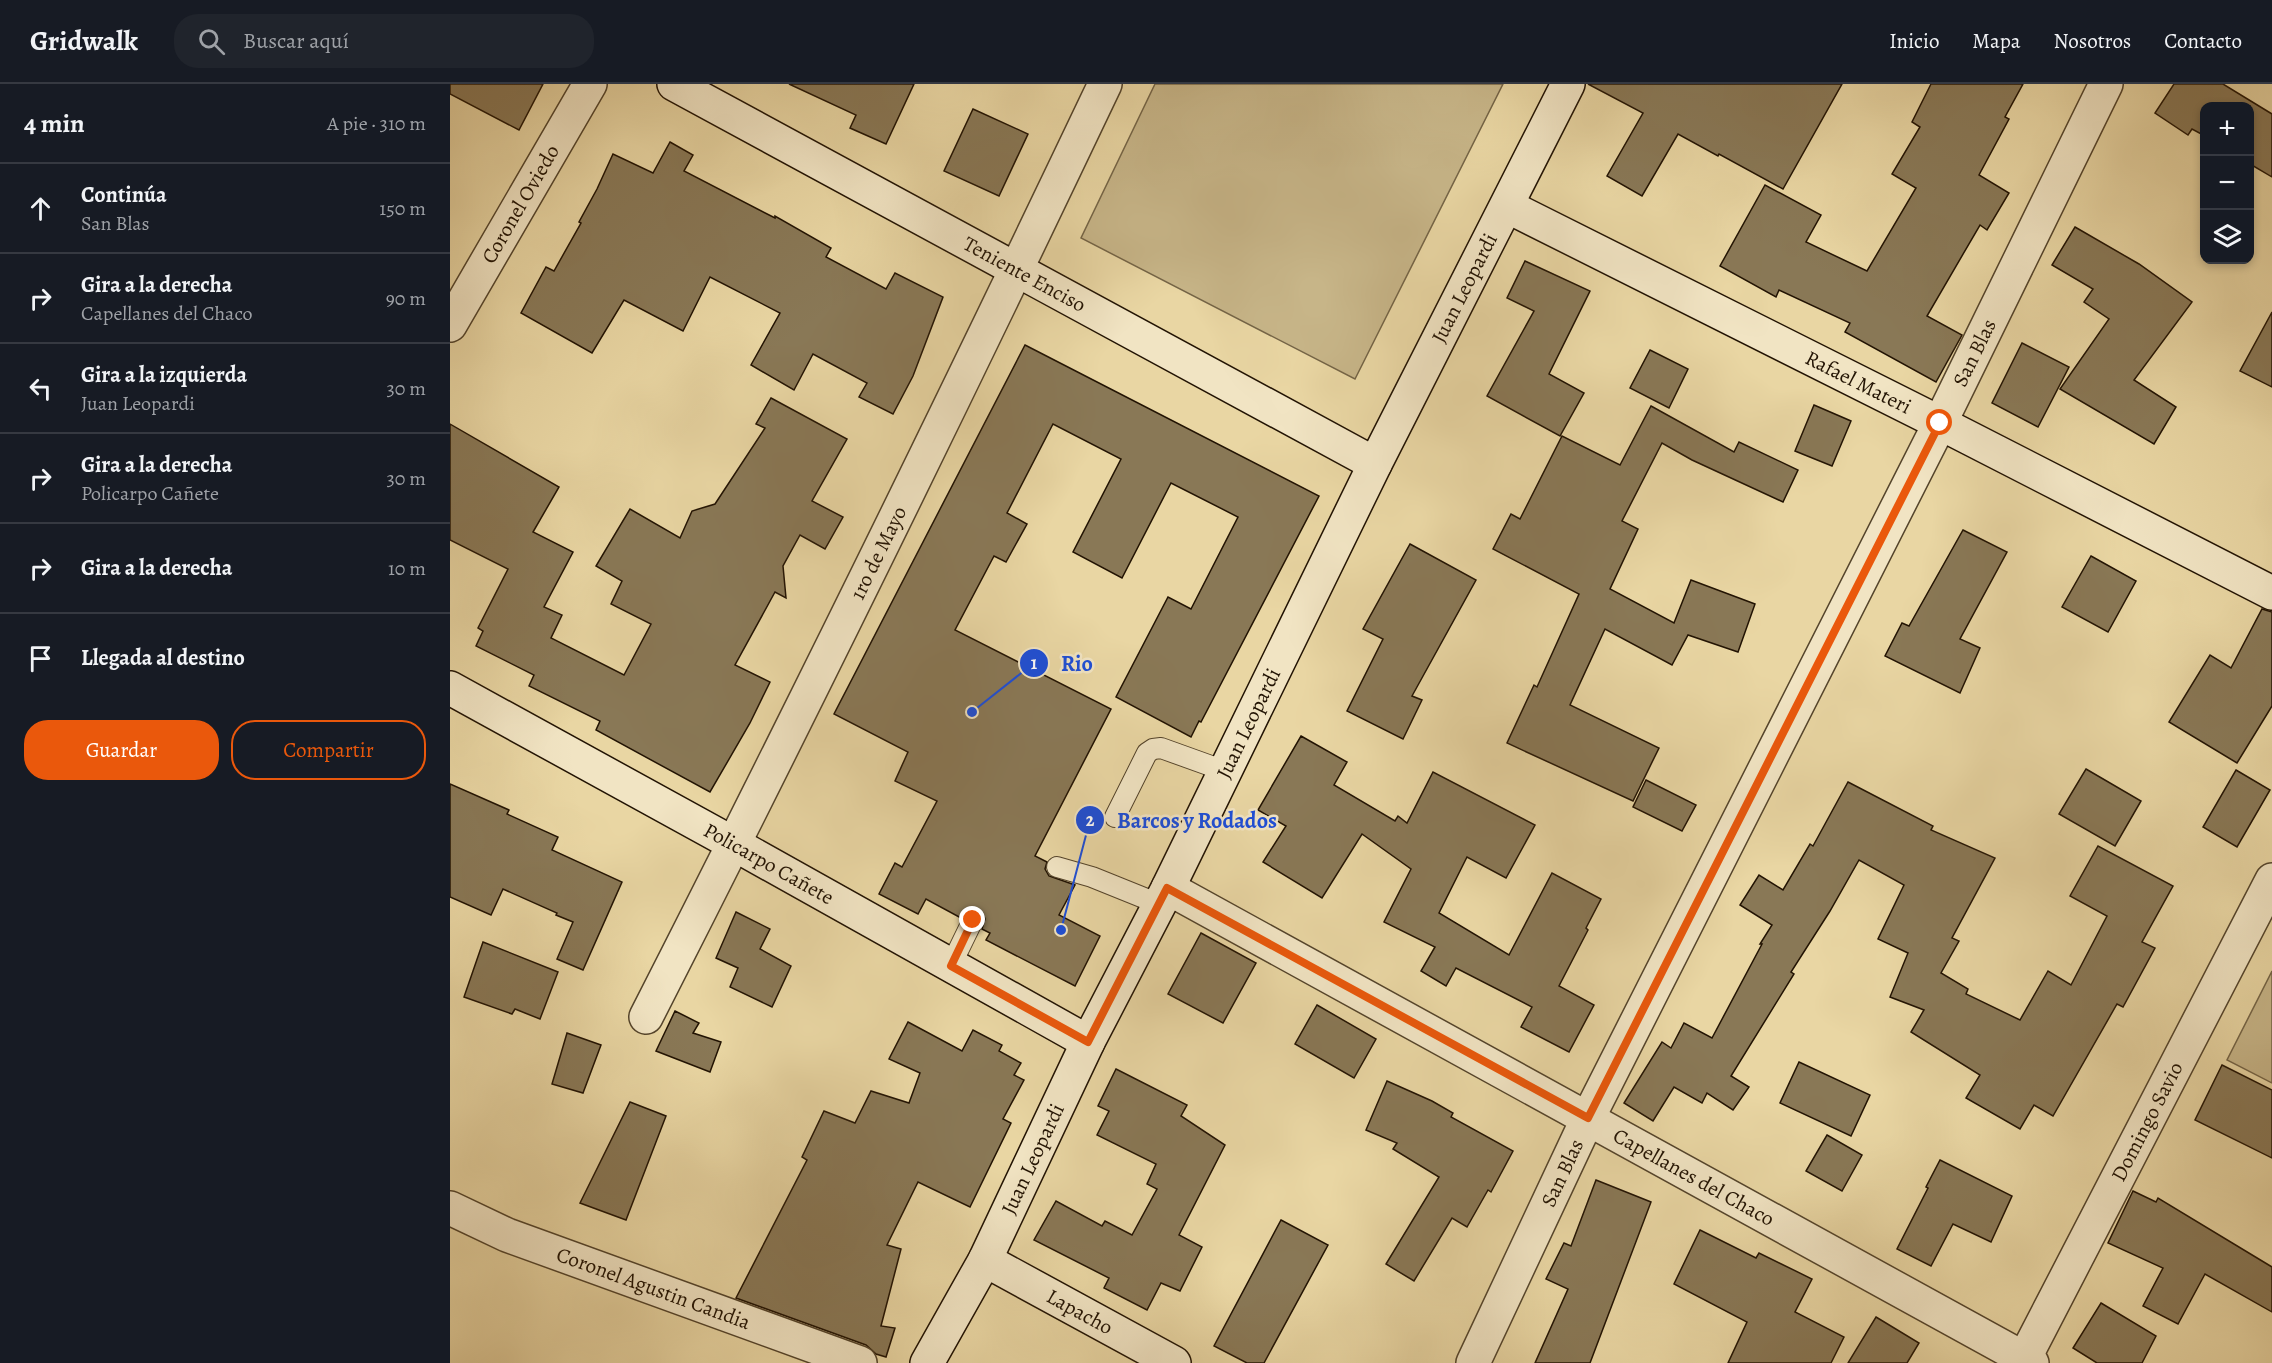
<!DOCTYPE html>
<html lang="es">
<head>
<meta charset="utf-8">
<style>
  :root { --surface:#171b24; --page:#20242c; --text:#f1f3f6; --muted:#9ea1a6; --line:#363941; --accent:#ea580c }
  body { margin:0; font-family:Alegreya,serif; background:var(--page); color:var(--text) }
  .controls { position:absolute; right:18px; top:18px; display:grid; overflow:hidden; border-radius:12px; box-shadow:0 3px 9px #0003 }
  .controls button { width:54px; height:54px; display:grid; place-items:center; padding:0; border:0; border-bottom:2px solid var(--line); background:var(--surface); color:var(--text); font:30px sans-serif }
  .stop { position:absolute; width:18px; height:18px; margin:-14px; border:4px solid #ea580c; border-radius:50%; background:#fff }
  .stop.end { background:#ea580c; border-color:#fff; box-shadow:0 2px 6px #0008 }
  .list { margin:0; padding:0; list-style:none }
  h2 { display:flex; justify-content:space-between; align-items:center; height:78px; margin:0; padding:0 24px; font-size:26px }
  h2 small { font-size:20px; font-weight:400; color:var(--muted) }
  .list li { display:grid; grid-template-columns:39px 1fr auto; gap:18px; align-items:center; box-sizing:border-box; height:90px; padding:0 24px; border-top:2px solid var(--line) }
  .list b { display:block; font-size:22px; white-space:nowrap }
  .list p { margin:0; font-size:20px; white-space:nowrap; color:var(--muted) }
  .list em { font-size:20px; font-style:normal; color:var(--muted) }
  .actions { display:flex; gap:12px; padding:18px 24px }
  .actions a { flex:1; padding:14px 0; border:2px solid var(--accent); border-radius:24px; text-align:center; font-size:21px; color:var(--accent) }
  .actions .main { background:var(--accent); color:#fff }
  .icon { flex:none; width:33px; height:33px; fill:none; stroke:currentColor; stroke-width:2; stroke-linecap:round; stroke-linejoin:round }
  .map { position:relative; flex:none; width:1822px; height:1279px; overflow:hidden }
  header { display:flex; align-items:center; gap:36px; box-sizing:border-box; height:84px; padding:0 30px; background:var(--surface); border-bottom:2px solid var(--line) }
  header strong { font-size:28px }
  nav { display:flex; gap:33px; margin-inline-start:auto; font-size:21px }
  .search { width:420px; height:54px; background:var(--page); display:flex; align-items:center; gap:15px; box-sizing:border-box; padding:0 21px; border-radius:24px; color:var(--muted); font-size:22px }
  main { display:flex }
  aside { flex:1; background:var(--surface) }
  .map>svg:first-child { display:block }
</style>
</head>
<body>
<header>
<strong>Gridwalk</strong>
<div class="search"><svg class="icon" aria-label="search" viewBox="0 0 24 24"><circle cx="10" cy="10" r="6"/><path d="M15 15l6 6"/></svg>Buscar aquí</div>
<nav><a>Inicio</a><a>Mapa</a><a>Nosotros</a><a>Contacto</a></nav>
</header>
<main>
<aside>
<h2>4 min<small>A pie · 310 m</small></h2>
<ul class="list">
<li><svg class="icon" aria-label="ahead" viewBox="0 0 24 24"><path d="M12 20V5M6 11l6-6 6 6"/></svg><div><b>Continúa</b><p>San Blas</p></div><em>150 m</em></li>
<li><svg class="icon" aria-label="right" viewBox="0 0 24 24"><path d="M7 20v-9h11M14 6l5 5-5 5"/></svg><div><b>Gira a la derecha</b><p>Capellanes del Chaco</p></div><em>90 m</em></li>
<li><svg class="icon" aria-label="left" viewBox="0 0 24 24"><path d="M17 20v-9H6M10 6l-5 5 5 5"/></svg><div><b>Gira a la izquierda</b><p>Juan Leopardi</p></div><em>30 m</em></li>
<li><svg class="icon" aria-label="right" viewBox="0 0 24 24"><path d="M7 20v-9h11M14 6l5 5-5 5"/></svg><div><b>Gira a la derecha</b><p>Policarpo Cañete</p></div><em>30 m</em></li>
<li><svg class="icon" aria-label="right" viewBox="0 0 24 24"><path d="M7 20v-9h11M14 6l5 5-5 5"/></svg><div><b>Gira a la derecha</b></div><em>10 m</em></li>
<li><svg class="icon" aria-label="arrive" viewBox="0 0 24 24"><path d="M6 21V4h12l-3 4 3 4H6"/></svg><div><b>Llegada al destino</b></div></li>
</ul>
<div class="actions"><a class="main">Guardar</a><a>Compartir</a></div>
</aside>
<div class="map">
<svg width="1822" height="1279" viewBox="0 0 1822 1279">
  <rect width="100%" height="100%" fill="#e9d6a3"/>
  <filter id="stains"><feTurbulence type="fractalNoise" baseFrequency=".00333" numOctaves="4"/><feColorMatrix values="0 0 0 0 .2 0 0 0 0 .09 0 0 0 0 .02 0 0 0 .5 -.17"/></filter>
  <radialGradient id="worn" r=".72"><stop offset=".6" stop-color="#630" stop-opacity="0"/><stop offset="1" stop-color="#630" stop-opacity=".3"/></radialGradient>
  <g fill="#c7b588" stroke="#746446" stroke-width="1.5">
    <polygon points="705,0 1053,0 905,295 631,154"/>
    <polygon points="1822,887 1822,999 1777,976"/>
  </g>
  <g fill="#897856" stroke="#221303" stroke-width="1.5">
    <polygon points="0,0 93,0 69,46 0,10"/>
    <polygon points="339,0 464,0 436,60 400,44 406,31"/>
    <polygon points="1138,0 1392,0 1333,105 1269,70 1268,72 1228,50 1192,112 1157,92 1193,29"/>
    <polygon points="1481,0 1573,0 1555,33 1559,35 1529,91 1559,109 1537,146 1530,141 1477,232 1512,251 1486,298 1395,248 1400,239 1329,206 1326,213 1270,182 1315,101 1371,131 1356,158 1417,187 1466,104 1442,90 1470,43 1462,38"/>
    <polygon points="1724,0 1773,0 1822,30 1822,93 1800,80 1800,22 1755,22 1755,52 1742,45 1738,51 1705,29"/>
    <polygon points="523,25 578,50 549,112 494,87"/>
    <polygon points="220,58 243,71 234,87 325,134 325,132 381,164 376,173 436,205 445,189 493,213 463,292 443,330 409,313 417,299 363,270 344,306 301,281 330,229 260,193 233,247 174,216 142,269 71,229 96,183 104,187 131,139 129,138 147,105 163,70 203,89"/>
    <polygon points="1625,143 1689,180 1742,218 1684,296 1726,323 1704,360 1610,305 1659,235 1634,218 1643,205 1602,181"/>
    <polygon points="1075,177 1140,207 1099,290 1134,309 1110,352 1037,312 1084,227 1057,214"/>
    <polygon points="1822,228 1822,303 1790,287"/>
    <polygon points="1572,259 1619,283 1588,343 1542,319"/>
    <polygon points="575,261 869,412 751,638 749,637 741,653 666,613 718,513 741,525 788,433 721,399 672,494 623,468 671,375 603,340 557,429 577,440 556,478 544,472 505,546 661,625 585,772 597,778 595,785 599,792 625,801 609,831 650,852 625,902 536,856 540,849 532,845 535,835 533,829 528,825 517,826 511,834 476,815 468,830 429,810 445,779 452,783 487,717 445,697 458,668 384,630"/>
    <polygon points="1200,266 1238,285 1219,324 1180,304"/>
    <polygon points="321,314 397,355 362,417 393,433 375,465 350,451 333,482 336,514 325,508 285,581 320,598 300,639 260,708 146,646 150,637 79,602 84,591 26,562 33,547 28,544 58,485 0,456 0,340 109,403 83,448 123,468 94,523 112,531 101,554 174,591 201,540 161,520 172,497 146,482 180,425 230,454 242,427 265,420 315,344 306,340"/>
    <polygon points="1364,321 1401,337 1382,382 1345,367"/>
    <polygon points="1201,322 1284,368 1289,358 1348,386 1333,418 1242,376 1212,359 1172,437 1188,445 1160,505 1224,539 1241,496 1305,520 1288,568 1238,551 1222,581 1155,545 1120,621 1209,664 1183,717 1057,659 1084,601 1087,603 1129,510 1043,465 1061,430 1070,435 1112,352 1170,381"/>
    <polygon points="1513,446 1557,468 1510,555 1530,564 1510,609 1435,572 1452,539 1459,542"/>
    <polygon points="960,460 1026,496 962,612 972,616 953,655 897,627 933,555 913,545"/>
    <polygon points="1641,472 1686,497 1658,548 1612,523"/>
    <polygon points="1812,525 1822,528 1822,622 1787,679 1719,638 1760,571 1781,584"/>
    <polygon points="851,652 897,678 884,701 945,737 948,732 957,739 983,688 1085,741 1056,794 1017,773 989,829 1059,871 1102,789 1151,815 1136,844 1138,846 1109,902 1144,921 1119,968 1071,943 1082,923 1006,884 996,902 971,887 985,863 934,838 961,785 912,750 872,814 813,778 836,742 808,726"/>
    <polygon points="1636,685 1691,717 1665,762 1609,730"/>
    <polygon points="1786,686 1820,706 1787,763 1753,743"/>
    <polygon points="1196,696 1246,721 1232,747 1183,723"/>
    <polygon points="1398,698 1483,742 1481,746 1545,774 1502,854 1509,857 1491,889 1518,905 1516,910 1570,936 1598,887 1621,901 1657,832 1620,812 1648,762 1723,802 1692,858 1705,864 1673,923 1667,920 1603,1032 1584,1021 1570,1045 1516,1014 1530,991 1461,948 1474,926 1440,913 1458,869 1428,855 1454,801 1409,776 1380,827 1341,888 1344,890 1281,992 1299,1003 1283,1026 1257,1009 1252,1019 1224,1003 1203,1037 1174,1019 1212,958 1221,964 1234,939 1262,954 1312,860 1310,860 1322,841 1290,821 1309,791 1333,806 1360,760 1363,762"/>
    <polygon points="0,700 59,726 57,730 108,753 102,766 172,798 133,886 107,875 123,838 106,831 107,829 53,805 41,831 0,813"/>
    <polygon points="286,828 320,845 310,865 341,882 322,923 280,903 288,884 266,874"/>
    <polygon points="751,849 806,879 773,939 718,910"/>
    <polygon points="33,858 108,888 90,935 65,925 62,930 14,913"/>
    <polygon points="867,921 926,955 904,994 845,960"/>
    <polygon points="225,927 249,939 243,949 271,958 260,988 206,967"/>
    <polygon points="458,938 512,967 523,946 552,961 549,967 571,979 564,991 574,996 553,1035 561,1039 520,1123 468,1098 437,1161 451,1165 431,1242 445,1244 436,1273 426,1270 416,1261 286,1214 357,1076 352,1073 374,1027 405,1039 421,1007 459,1019 470,989 439,975"/>
    <polygon points="117,949 151,961 133,1009 102,1000"/>
    <polygon points="1349,978 1420,1011 1401,1052 1330,1019"/>
    <polygon points="1772,981 1822,1006 1822,1074 1745,1036"/>
    <polygon points="666,985 737,1021 731,1032 775,1061 729,1151 752,1163 730,1207 711,1199 697,1226 654,1204 659,1194 584,1156 606,1117 652,1142 655,1137 682,1151 707,1105 697,1100 706,1080 647,1051 659,1027 648,1022"/>
    <polygon points="937,997 982,1017 1003,1029 1001,1033 1063,1067 1041,1108 1038,1106 1017,1143 1002,1134 964,1197 936,1180 989,1093 943,1065 947,1059 916,1046"/>
    <polygon points="180,1018 216,1032 176,1136 130,1119"/>
    <polygon points="1377,1051 1412,1071 1392,1107 1356,1087"/>
    <polygon points="1490,1076 1562,1112 1541,1158 1503,1140 1481,1182 1447,1165 1478,1104 1476,1103"/>
    <polygon points="1146,1096 1201,1118 1140,1279 1085,1279 1118,1205 1096,1195 1114,1159 1121,1162"/>
    <polygon points="1683,1107 1706,1118 1708,1114 1822,1183 1822,1228 1755,1190 1728,1240 1693,1222 1713,1184 1658,1159"/>
    <polygon points="831,1136 878,1161 814,1279 797,1279 764,1262"/>
    <polygon points="1250,1146 1306,1174 1309,1169 1362,1195 1345,1228 1394,1253 1381,1279 1278,1279 1297,1238 1224,1200"/>
    <polygon points="1651,1219 1706,1252 1692,1279 1647,1279 1623,1264"/>
    <polygon points="1426,1233 1469,1259 1457,1279 1398,1279"/>
  </g>
  <g fill="none" stroke-linecap="round" stroke-linejoin="round">
    <defs>
      <g id="lane">
        <polyline points="665,733 697,669 703,665 711,664 775,687"/>
        <polyline points="607,783 642,793 709,820"/>
        <polyline points="501,881 523,836"/>
      </g>
      <g id="street">
        <path id="s1" d="M0,241L140,0"/>
        <path id="s2" d="M718,804L1582,1279"/>
        <path id="s3" d="M196,933C353,625 506,313 655,0"/>
        <path id="s4" d="M0,1124L57,1151L410,1279"/>
        <path id="s5" d="M1023,1279L1138,1034L1490,339L1656,0"/>
        <path id="s6" d="M1572,1279L1822,796"/>
      </g>
      <g id="secondary">
        <path id="s7" d="M224,0L925,380"/>
        <path id="s8" d="M1057,122L1490,339L1822,509"/>
        <path id="s9" d="M0,604L284,760L638,958"/>
        <path id="s10" d="M535,1176L724,1279"/>
        <path id="s11" d="M477,1279L535,1176L638,958L718,804L925,380L1118,0"/>
      </g>
    </defs>
    <use href="#lane" stroke="#54442b" stroke-width="22"/>
    <use href="#street" stroke="#54442b" stroke-width="36"/>
    <use href="#secondary" stroke="#221303" stroke-width="36"/>
    <use href="#lane" stroke="#f1e4c3" stroke-width="20"/>
    <use href="#street" stroke="#f1e4c3" stroke-width="33"/>
    <use href="#secondary" stroke="#f1e4c3" stroke-width="33"/>
  </g>
  <g fill="none" stroke-linecap="round" stroke-linejoin="round">
    <polyline stroke="#ea580c" stroke-width="8" points="523,836 501,882 638,958 717,804 1138,1034 1490,339"/>
  </g>
  <g text-anchor="middle" stroke-width="5" stroke-linejoin="round" paint-order="stroke">
    <g font-size="21" fill="#221303" stroke="#f1e4c3">
      <text dy="7" stroke="none"><textPath href="#s1" startOffset="140">Coronel Oviedo</textPath></text>
      <text dy="7" stroke="none"><textPath href="#s7" startOffset="399">Teniente Enciso</textPath></text>
      <text dy="7" stroke="none"><textPath href="#s11" startOffset="1202">Juan Leopardi</textPath></text>
      <text dy="7" stroke="none"><textPath href="#s5" startOffset="1128">San Blas</textPath></text>
      <text dy="7" stroke="none"><textPath href="#s8" startOffset="393">Rafael Materi</textPath></text>
      <text dy="7" stroke="none"><textPath href="#s3" startOffset="519">1ro de Mayo</textPath></text>
      <text dy="7" stroke="none"><textPath href="#s11" startOffset="716">Juan Leopardi</textPath></text>
      <text dy="7" stroke="none"><textPath href="#s9" startOffset="364">Policarpo Cañete</textPath></text>
      <text dy="7" stroke="none"><textPath href="#s6" startOffset="272">Domingo Savio</textPath></text>
      <text dy="7" stroke="none"><textPath href="#s11" startOffset="230">Juan Leopardi</textPath></text>
      <text dy="7" stroke="none"><textPath href="#s5" startOffset="210">San Blas</textPath></text>
      <text dy="7" stroke="none"><textPath href="#s2" startOffset="600">Capellanes del Chaco</textPath></text>
      <text dy="7" stroke="none"><textPath href="#s4" startOffset="219">Coronel Agustin Candia</textPath></text>
      <text dy="7" stroke="none"><textPath href="#s10" startOffset="108">Lapacho</textPath></text>
    </g>
  </g>
  <path fill="none" stroke="#1d4ed8" stroke-width="2" d="M522 628L584 579M611 846L640 736"/>
  <g fill="#1d4ed8" stroke="#f1e4c3" stroke-width="2">
    <circle cx="522" cy="628" r="6"/>
    <circle cx="611" cy="846" r="6"/>
    <circle cx="584" cy="579" r="15"/>
    <circle cx="640" cy="736" r="15"/>
  </g>
  <g font-size="18" text-anchor="middle" font-weight="bold" fill="#fff">
    <text x="584" y="585">1</text>
    <text x="640" y="742">2</text>
  </g>
  <g font-size="22" text-anchor="middle" font-weight="bold" fill="#1d4ed8" stroke="#f1e4c3" stroke-width="5" stroke-linejoin="round" paint-order="stroke">
    <text x="627" y="587">Rio</text>
    <text x="747" y="744">Barcos y Rodados</text>
  </g>
  <rect width="100%" height="100%" filter="url(#stains)"/>
  <rect width="100%" height="100%" fill="url(#worn)"/>
</svg>
<div class="controls">
<button>+</button>
<button>−</button>
<button><svg class="icon" aria-label="layers" viewBox="0 0 24 24"><path d="M12 4l9 5-9 5-9-5zM3 14l9 5 9-5"/></svg></button>
</div>
<div class="stop" style="left:1490px;top:339px"></div>
<div class="stop end" style="left:523px;top:836px"></div>
</div>
</main>
</body>
</html>
